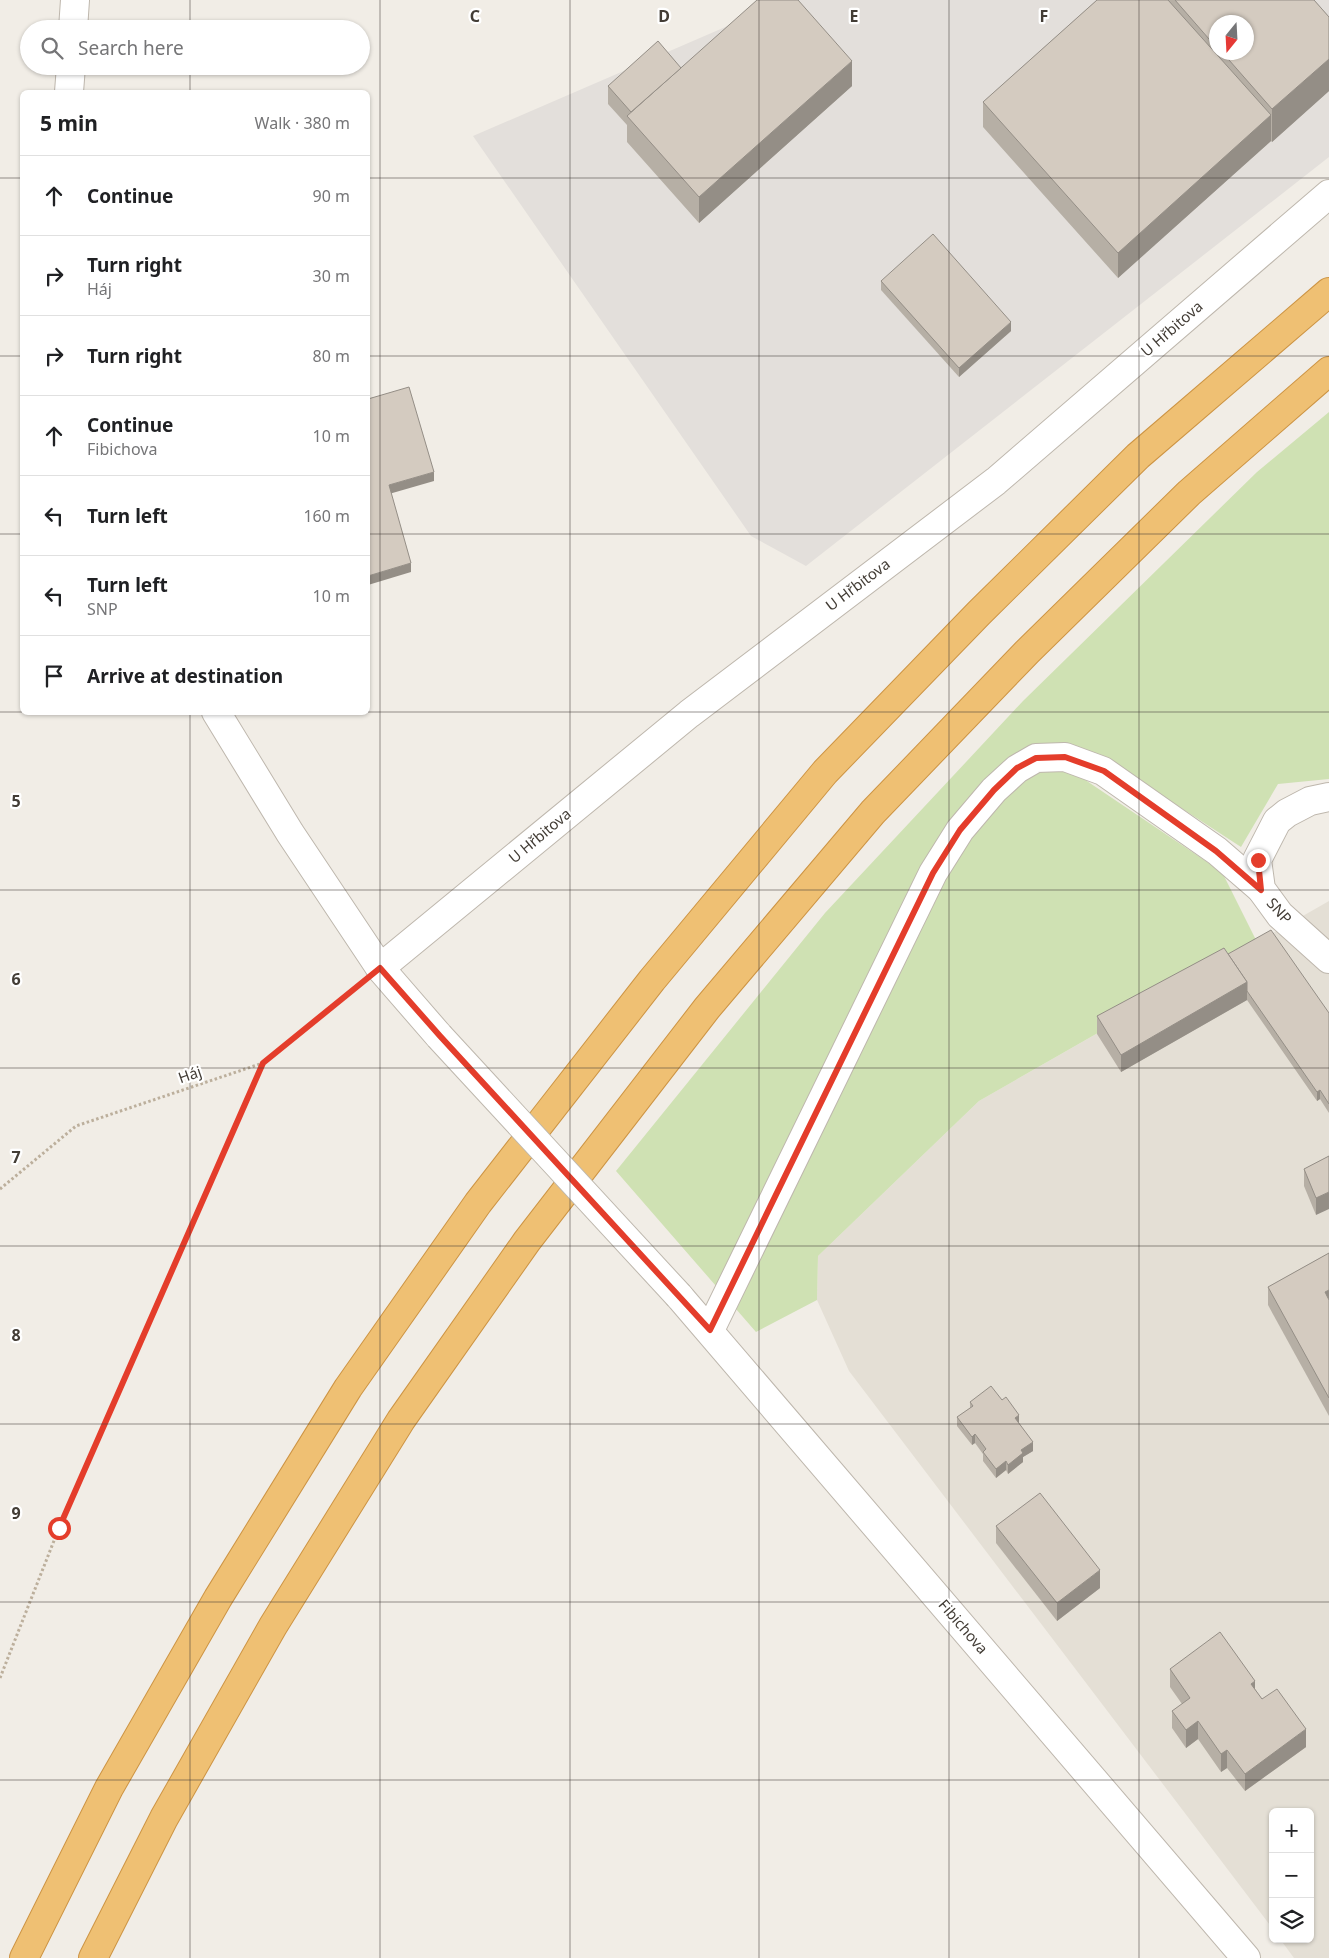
<!DOCTYPE html>
<html lang="en">
<head>
<meta charset="utf-8">
<style>
  :root { --surface:#fff; --page:#f2f2f2; --text:#202124; --muted:#757577; --line:#e0e0e0 }
  body { margin:0; font-family:"Noto Sans",sans-serif; background:var(--page); color:var(--text) }
  .controls { position:absolute; right:15px; bottom:15px; display:grid; overflow:hidden; border-radius:8px; box-shadow:0 1px 4px #0004 }
  .controls button { width:45px; height:45px; display:grid; place-items:center; padding:0; border:0; border-bottom:1px solid var(--line); background:var(--surface); color:var(--text); font:25px sans-serif }
  .compass { position:absolute; left:1209px; top:15px; width:45px; height:45px; border-radius:50%; background:var(--surface); box-shadow:0 1px 4px #0004; rotate:198deg }
  .stop { position:absolute; width:15px; height:15px; margin:-11px; border:4px solid #e43d2b; border-radius:50%; background:#fff }
  .stop.end { background:#e43d2b; border-color:#fff; box-shadow:0 1px 5px #0008 }
  .list { margin:0; padding:0; list-style:none }
  h2 { display:flex; justify-content:space-between; align-items:center; height:65px; margin:0; padding:0 20px; font-size:21px }
  h2 small { font-size:16px; font-weight:400; color:var(--muted) }
  .list li { display:grid; grid-template-columns:32px 1fr auto; gap:15px; align-items:center; box-sizing:border-box; height:80px; padding:0 20px; border-top:1px solid var(--line) }
  .list b { display:block; font-size:19px; white-space:nowrap }
  .list p { margin:0; font-size:16px; white-space:nowrap; color:var(--muted) }
  .list em { font-size:16px; font-style:normal; color:var(--muted) }
  .icon { flex:none; width:28px; height:28px; fill:none; stroke:currentColor; stroke-width:2; stroke-linecap:round; stroke-linejoin:round }
  .map { position:relative; flex:none; width:1329px; height:1958px; overflow:hidden }
  .search { position:absolute; background:var(--surface); box-shadow:0 1px 4px #0004; left:20px; top:20px; width:350px; height:55px; display:flex; align-items:center; gap:12px; box-sizing:border-box; padding:0 18px; border-radius:28px; color:var(--muted); font-size:19px }
  .panel { position:absolute; background:var(--surface); box-shadow:0 1px 4px #0004; left:20px; top:90px; width:350px; height:625px; border-radius:8px }
  .map>svg:first-child { display:block }
</style>
</head>
<body>
<div class="map">
<svg width="1329" height="1958" viewBox="0 0 1329 1958">
  <rect width="100%" height="100%" fill="#f1ede6"/>
  <polygon fill="#e4dfd5" points="1329,901 1329,1958 1294,1958 1280,1939 1310,1939 1310,1812 1273,1812 1273,1929 849,1371 817,1300 818,1256 979,1101"/>
  <path fill="#e3dfdb" fill-rule="evenodd" d="M788,0H1329V157L806,566L751,536L473,136ZM1216,22H1246V52H1216Z"/>
  <polygon fill="#cfe1b3" points="1329,412 1329,779 1278,784 1241,847 1106,759 1066,767 1222,872 1257,942 979,1101 818,1256 817,1300 756,1332 616,1171 825,913 1023,701 1257,472"/>
  <g fill="none" stroke-linecap="round" stroke-linejoin="round">
    <defs>
      <g id="minor">
        <polyline points="73,29 75,0"/>
        <polyline points="69,92 71,66"/>
        <polyline points="216,712 290,833 380,968 439,1036"/>
        <polyline points="1329,797 1310,801 1287,813 1277,821 1257,860 1261,889 1280,915 1329,959"/>
        <polyline points="380,968 689,714 996,481 1329,194"/>
        <polyline points="679,1296 1246,1958"/>
        <polyline points="710,1330 933,873 960,830 994,790 1017,769 1036,758 1065,757 1103,771 1217,851 1261,889"/>
      </g>
      <g id="highway">
        <polyline points="24,1958 109,1788 218,1598 348,1388 478,1203 652,980 825,772 979,613 1138,456 1329,292"/>
        <polyline points="93,1958 164,1818 273,1626 401,1420 527,1241 707,1008 873,812 1027,652 1189,493 1329,371"/>
      </g>
    </defs>
    <use href="#minor" stroke="#beb7ad" stroke-width="30"/>
    <use href="#highway" stroke="#cd9444" stroke-width="30"/>
    <g stroke="#bcaf9c" stroke-width="3" stroke-dasharray="2.5 2.5" stroke-linecap="butt">
      <polyline points="0,1189 76,1126 263,1063 355,989"/>
      <polyline points="0,1678 59,1528 263,1063"/>
    </g>
    <use href="#minor" stroke="#fff" stroke-width="28"/>
    <use href="#highway" stroke="#efc073" stroke-width="28"/>
    <defs>
      <polyline id="minor-bridge" points="439,1036 679,1296"/>
    </defs>
    <use href="#minor-bridge" stroke="#beb7ad" stroke-width="30" stroke-linecap="butt"/>
    <use href="#minor-bridge" stroke="#fff" stroke-width="28"/>
  </g>
  <g fill="#b6afa5" fill-rule="evenodd">
    <path d="M1097,0H1314L1329,17V91L1272,142L1271,141L1118,278L983,127V102ZM1216,22L1246,52H1216Z"/>
    <polygon points="681,68 852,86 699,223 627,142 627,125 608,104 608,86"/>
    <polygon points="881,281 1011,331 959,377 881,290"/>
    <polygon points="1228,954 1329,1013 1329,1113 1320,1099 1317,1101 1247,1000 1121,1072 1097,1034 1097,1016"/>
    <polygon points="1329,1156 1316,1215 1304,1186 1304,1169"/>
    <polygon points="1329,1253 1329,1416 1268,1305 1268,1287"/>
    <polygon points="970,1402 1019,1423 1033,1451 1023,1457 1023,1462 1008,1474 1006,1470 996,1478 983,1461 983,1454 975,1443 972,1445 957,1426 957,1417 970,1408"/>
    <polygon points="996,1526 1100,1588 1057,1621 996,1543"/>
    <polygon points="1170,1669 1255,1689 1262,1699 1306,1747 1245,1791 1227,1768 1221,1772 1198,1739 1186,1748 1172,1728 1172,1711 1182,1704 1170,1687"/>
  </g>
  <g fill="#948e86">
    <polygon points="1329,59 1329,91 1272,142 1272,109"/>
    <polygon points="852,61 852,86 699,223 699,197"/>
    <polygon points="1271,115 1271,141 1118,278 1118,253"/>
    <polygon points="1011,322 1011,331 959,377 959,368"/>
    <polygon points="434,472 434,481 389,494 389,485"/>
    <polygon points="411,563 411,572 368,585 368,576"/>
    <polygon points="1247,982 1247,1000 1121,1072 1121,1055"/>
    <polygon points="1320,1090 1320,1099 1317,1101 1317,1092"/>
    <polygon points="1329,1192 1329,1209 1316,1215 1316,1198"/>
    <polygon points="1329,1290 1329,1307 1325,1292"/>
    <polygon points="1019,1415 1019,1424 1015,1418"/>
    <polygon points="975,1434 975,1443 972,1445 972,1437"/>
    <polygon points="1033,1442 1033,1451 1023,1457 1023,1462 1008,1474 1008,1465 1021,1450"/>
    <polygon points="1006,1461 1006,1470 996,1478 996,1469"/>
    <polygon points="1100,1570 1100,1588 1057,1621 1057,1603"/>
    <polygon points="1255,1681 1255,1698 1251,1684"/>
    <polygon points="1198,1721 1198,1739 1186,1748 1186,1730"/>
    <polygon points="1306,1729 1306,1747 1245,1791 1245,1774"/>
    <polygon points="1227,1750 1227,1768 1221,1772 1221,1754"/>
  </g>
  <g fill="#d4cbc0" stroke="#948e86">
    <polygon points="757,0 798,0 852,61 699,197 627,116"/>
    <polygon points="1097,0 1168,0 1271,115 1118,253 983,102"/>
    <polygon points="1175,0 1314,0 1329,17 1329,59 1272,109 1222,52 1246,52 1246,22 1216,22 1216,47"/>
    <polygon points="658,41 681,68 631,112 608,86"/>
    <polygon points="933,234 1011,322 959,368 881,281"/>
    <polygon points="409,387 434,472 389,485 411,563 368,576 368,399"/>
    <polygon points="1271,930 1329,1013 1329,1104 1320,1090 1317,1092 1247,991 1247,982 1228,954"/>
    <polygon points="1224,948 1247,982 1121,1055 1097,1016"/>
    <polygon points="1329,1156 1329,1192 1316,1198 1304,1169"/>
    <polygon points="1329,1253 1329,1290 1325,1292 1329,1300 1329,1398 1268,1287"/>
    <polygon points="991,1386 1002,1400 1006,1397 1019,1415 1015,1418 1033,1442 1021,1450 1023,1453 1008,1465 1006,1461 996,1469 983,1452 986,1449 975,1434 972,1437 957,1417 973,1406 970,1402"/>
    <polygon points="1040,1493 1100,1570 1057,1603 996,1526"/>
    <polygon points="1220,1632 1255,1681 1251,1684 1262,1699 1277,1689 1306,1729 1245,1774 1227,1750 1221,1754 1198,1721 1186,1730 1172,1711 1190,1698 1170,1669"/>
  </g>
  <g fill="none" stroke-linecap="round" stroke-linejoin="round">
    <polyline stroke="#e43d2b" stroke-width="6" points="59,1528 263,1063 380,968 440,1036 710,1330 933,873 960,830 994,790 1017,768 1036,758 1065,757 1104,771 1216,851 1261,890 1258,860"/>
  </g>
  <path fill="none" stroke="#433d36" stroke-width="1" stroke-opacity="0.55" d="M190,0V29M380,0V1958M570,0V1958M759,0V1958M949,0V1958M1139,0V1958M190,66V92M0,178H22M368,178H1329M0,356H22M368,356H1329M0,534H22M368,534H1329M0,712H22M190,712V1958M368,712H1329M0,890H1329M0,1068H1329M0,1246H1329M0,1424H1329M0,1602H1329M0,1780H1329"/>
  <g text-anchor="middle" stroke-width="4.5" stroke-linejoin="round" paint-order="stroke">
    <g font-size="15" fill="#433d36" stroke="#fff">
      <text transform="translate(1172 329) rotate(-41)" y="5">U Hřbitova</text>
      <text transform="translate(858 585) rotate(-37)" y="5">U Hřbitova</text>
      <text transform="translate(540 836) rotate(-40)" y="5">U Hřbitova</text>
      <text transform="translate(1279 911) rotate(48)" y="5">SNP</text>
      <text transform="translate(190 1075) rotate(-19)" y="5">Háj</text>
      <text transform="translate(963 1627) rotate(49)" y="5">Fibichova</text>
    </g>
  </g>
  <g font-size="16" text-anchor="middle" font-weight="bold" fill="#433d36" stroke="#fff" stroke-width="4.5" stroke-linejoin="round" paint-order="stroke">
    <text x="475" y="22">C</text>
    <text x="664" y="22">D</text>
    <text x="854" y="22">E</text>
    <text x="1044" y="22">F</text>
    <text x="16" y="807">5</text>
    <text x="16" y="985">6</text>
    <text x="16" y="1163">7</text>
    <text x="16" y="1341">8</text>
    <text x="16" y="1519">9</text>
  </g>
</svg>
<div class="controls">
<button>+</button>
<button>−</button>
<button><svg class="icon" aria-label="layers" viewBox="0 0 24 24"><path d="M12 4l9 5-9 5-9-5zM3 14l9 5 9-5"/></svg></button>
</div>
<svg class="compass" viewBox="-18 -18 36 36"><path d="M0-13l5 13h-10z" fill="#e53935"/><path d="M0 13l5-13h-10z" fill="#757577"/></svg>
<div class="stop" style="left:59px;top:1528px"></div>
<div class="stop end" style="left:1258px;top:860px"></div>
<div class="search"><svg class="icon" aria-label="search" viewBox="0 0 24 24"><circle cx="10" cy="10" r="6"/><path d="M15 15l6 6"/></svg>Search here</div>
<section class="panel">
<h2>5 min<small>Walk · 380 m</small></h2>
<ul class="list">
<li><svg class="icon" aria-label="ahead" viewBox="0 0 24 24"><path d="M12 20V5M6 11l6-6 6 6"/></svg><div><b>Continue</b></div><em>90 m</em></li>
<li><svg class="icon" aria-label="right" viewBox="0 0 24 24"><path d="M7 20v-9h11M14 6l5 5-5 5"/></svg><div><b>Turn right</b><p>Háj</p></div><em>30 m</em></li>
<li><svg class="icon" aria-label="right" viewBox="0 0 24 24"><path d="M7 20v-9h11M14 6l5 5-5 5"/></svg><div><b>Turn right</b></div><em>80 m</em></li>
<li><svg class="icon" aria-label="ahead" viewBox="0 0 24 24"><path d="M12 20V5M6 11l6-6 6 6"/></svg><div><b>Continue</b><p>Fibichova</p></div><em>10 m</em></li>
<li><svg class="icon" aria-label="left" viewBox="0 0 24 24"><path d="M17 20v-9H6M10 6l-5 5 5 5"/></svg><div><b>Turn left</b></div><em>160 m</em></li>
<li><svg class="icon" aria-label="left" viewBox="0 0 24 24"><path d="M17 20v-9H6M10 6l-5 5 5 5"/></svg><div><b>Turn left</b><p>SNP</p></div><em>10 m</em></li>
<li><svg class="icon" aria-label="arrive" viewBox="0 0 24 24"><path d="M6 21V4h12l-3 4 3 4H6"/></svg><div><b>Arrive at destination</b></div></li>
</ul>
</section>
</div>
</body>
</html>
